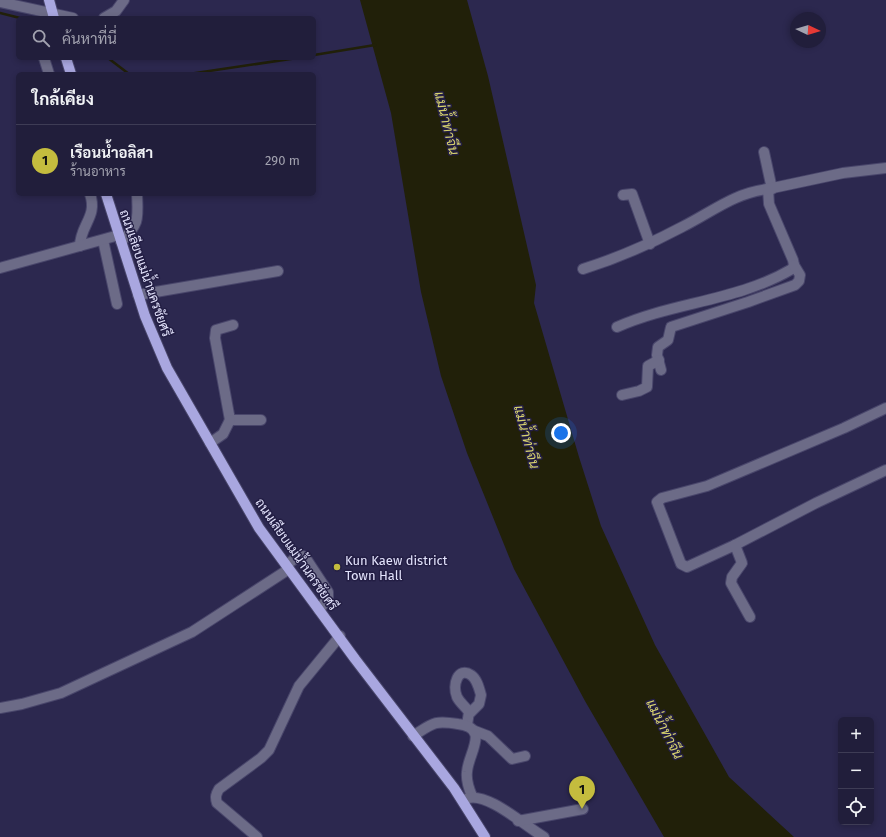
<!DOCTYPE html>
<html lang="th">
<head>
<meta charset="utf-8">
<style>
  :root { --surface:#211e3b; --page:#292742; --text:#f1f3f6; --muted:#a2a2af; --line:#3e3c55; --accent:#c4bc3e }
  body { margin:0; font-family:"Fira Sans",Sarabun,sans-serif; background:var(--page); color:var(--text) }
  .controls { position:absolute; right:12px; bottom:12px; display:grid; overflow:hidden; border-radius:6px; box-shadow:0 2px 6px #0003 }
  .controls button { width:36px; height:36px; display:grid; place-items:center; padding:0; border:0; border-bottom:1px solid var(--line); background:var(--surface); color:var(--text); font:20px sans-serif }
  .compass { position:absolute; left:790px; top:12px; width:36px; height:36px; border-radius:50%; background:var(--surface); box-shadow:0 2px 6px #0003; rotate:94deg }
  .you { position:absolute; left:561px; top:433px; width:14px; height:14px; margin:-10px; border:3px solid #fff; border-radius:50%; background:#1a73e8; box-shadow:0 0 0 6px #1a73e833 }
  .badge { display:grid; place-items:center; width:26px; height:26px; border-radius:50%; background:var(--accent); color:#111; font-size:13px; font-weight:700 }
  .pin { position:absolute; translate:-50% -33px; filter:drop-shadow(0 1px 2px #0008) }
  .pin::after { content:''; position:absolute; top:21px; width:14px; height:12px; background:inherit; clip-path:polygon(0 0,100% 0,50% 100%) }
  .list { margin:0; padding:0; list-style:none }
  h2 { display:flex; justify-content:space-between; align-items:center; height:52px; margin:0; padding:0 16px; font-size:17px }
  h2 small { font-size:13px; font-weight:400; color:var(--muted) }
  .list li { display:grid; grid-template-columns:26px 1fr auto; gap:12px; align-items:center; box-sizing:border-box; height:72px; padding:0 16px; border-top:1px solid var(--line) }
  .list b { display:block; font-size:15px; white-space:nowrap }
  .list p { margin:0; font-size:13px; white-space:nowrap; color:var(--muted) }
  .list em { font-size:13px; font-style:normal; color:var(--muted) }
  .icon { flex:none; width:22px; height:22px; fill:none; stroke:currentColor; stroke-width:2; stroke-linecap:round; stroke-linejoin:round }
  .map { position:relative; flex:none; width:886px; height:837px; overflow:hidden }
  .search { position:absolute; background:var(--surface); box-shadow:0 2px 6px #0003; left:16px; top:16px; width:300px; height:44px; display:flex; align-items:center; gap:10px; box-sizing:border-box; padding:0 14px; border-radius:6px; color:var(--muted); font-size:15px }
  .panel { position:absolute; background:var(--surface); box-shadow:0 2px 6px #0003; left:16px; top:72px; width:300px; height:124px; border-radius:6px }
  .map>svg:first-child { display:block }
</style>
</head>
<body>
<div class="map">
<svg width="886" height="837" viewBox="0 0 886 837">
  <rect width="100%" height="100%" fill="#2c284f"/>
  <polygon fill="#212009" points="360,0 467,0 488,76 536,285 534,303 579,457 601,526 655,645 729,777 794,837 664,837 585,701 514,569 467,453 441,376 421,292 391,113"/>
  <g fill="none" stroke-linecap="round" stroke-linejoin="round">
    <g stroke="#212009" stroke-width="2.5">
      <polyline points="0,13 20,18"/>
      <polyline points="314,55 375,45"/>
      <polyline points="108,58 129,74"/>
      <polyline points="189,74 297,58"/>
    </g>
    <defs>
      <g id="minor">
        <polyline points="0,2 73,18"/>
        <polyline points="104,18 116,11 124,0"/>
        <polyline points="44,58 49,74"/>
        <polyline points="764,152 772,189"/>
        <polyline points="623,195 632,194 650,244"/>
        <polyline points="103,240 117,304"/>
        <path d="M121,242C140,223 138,219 137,194"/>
        <path d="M80,246C80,225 98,217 90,194"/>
        <polyline points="0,268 119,235"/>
        <path d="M583,269C618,258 650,244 682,227C712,212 734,193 768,189"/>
        <polyline points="138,295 278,271"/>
        <polyline points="233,325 216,330 215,338 230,420 261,420"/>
        <path d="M617,327C673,302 738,301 792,269L794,265L793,260L769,204L768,189L843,173L886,168"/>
        <polyline points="661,370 657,355 658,347 668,340 671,327 748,302 795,285 799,281 800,275 794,265"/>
        <polyline points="622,395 639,391 647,387 648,366 659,360"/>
        <polyline points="886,408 844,428 707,486 662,498 657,502 681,564 687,567 735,545 816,503 886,470"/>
        <polyline points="210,443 223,434 230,420"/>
        <polyline points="735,545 742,563 732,577 731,583 750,617"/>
        <polyline points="286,565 300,555 305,557 328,592 328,598 319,610"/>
        <polyline points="0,708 22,704 61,693 192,632 289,569"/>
        <path d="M467,725L469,712C465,706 460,703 457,697C452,685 458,666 471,675C477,679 479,688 481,695L479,704L469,714"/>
        <polyline points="475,731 488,736 512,759 525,756"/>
        <path d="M413,736C433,723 434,720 458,724C491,728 468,753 467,772C466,780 469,789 472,796"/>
        <path d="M466,799C486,790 526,827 544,837"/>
        <polyline points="518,821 583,809"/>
        <path d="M257,837L217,803C215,797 216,794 219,789L261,758L269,750L299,686L340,636"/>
      </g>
      <g id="major">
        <polyline points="49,0 54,18"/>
        <polyline points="66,58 71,74"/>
        <polyline points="106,194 145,316 167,368 259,528 355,659 454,788 485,837"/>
      </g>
    </defs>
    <use href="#minor" stroke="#49466b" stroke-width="12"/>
    <use href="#major" stroke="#49466b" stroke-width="12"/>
    <use href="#minor" stroke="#6c6b87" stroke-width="10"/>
    <use href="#major" stroke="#a9a7e0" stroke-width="10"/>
  </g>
  <circle fill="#c4bc3e" stroke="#231e44" stroke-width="1.5" cx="337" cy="567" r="4"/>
  <g text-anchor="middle" stroke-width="3" stroke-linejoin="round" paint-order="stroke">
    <g font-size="13" fill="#e3e3fc" stroke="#231e44">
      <text transform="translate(146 273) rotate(71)" y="5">ถนนเลียบแม่น้ำนครชัยศรี</text>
      <text transform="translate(297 554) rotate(55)" y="5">ถนนเลียบแม่น้ำนครชัยศรี</text>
    </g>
    <g font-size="13" fill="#e3e3fc" stroke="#231e44" text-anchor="start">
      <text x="345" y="565">Kun Kaew district<tspan x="345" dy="15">Town Hall</tspan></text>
    </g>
    <g font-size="14" font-style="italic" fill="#d8d36d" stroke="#231e44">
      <text transform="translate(447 123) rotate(76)" y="5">แม่น้ำท่าจีน</text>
      <text transform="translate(527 437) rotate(75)" y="5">แม่น้ำท่าจีน</text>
      <text transform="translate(665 729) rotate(63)" y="5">แม่น้ำท่าจีน</text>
    </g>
  </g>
</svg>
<div class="controls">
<button>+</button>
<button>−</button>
<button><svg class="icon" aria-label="locate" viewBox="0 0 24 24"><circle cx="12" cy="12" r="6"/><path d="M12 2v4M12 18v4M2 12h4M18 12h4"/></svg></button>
</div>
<svg class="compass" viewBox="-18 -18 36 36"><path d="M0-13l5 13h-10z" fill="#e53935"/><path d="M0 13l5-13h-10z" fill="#a2a2af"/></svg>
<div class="you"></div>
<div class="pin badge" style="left:582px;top:809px">1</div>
<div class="search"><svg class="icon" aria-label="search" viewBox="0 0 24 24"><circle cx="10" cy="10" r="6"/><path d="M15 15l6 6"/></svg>ค้นหาที่นี่</div>
<section class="panel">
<h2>ใกล้เคียง<small></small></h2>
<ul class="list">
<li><span class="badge">1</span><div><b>เรือนน้ำอลิสา</b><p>ร้านอาหาร</p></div><em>290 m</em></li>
</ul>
</section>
</div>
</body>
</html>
